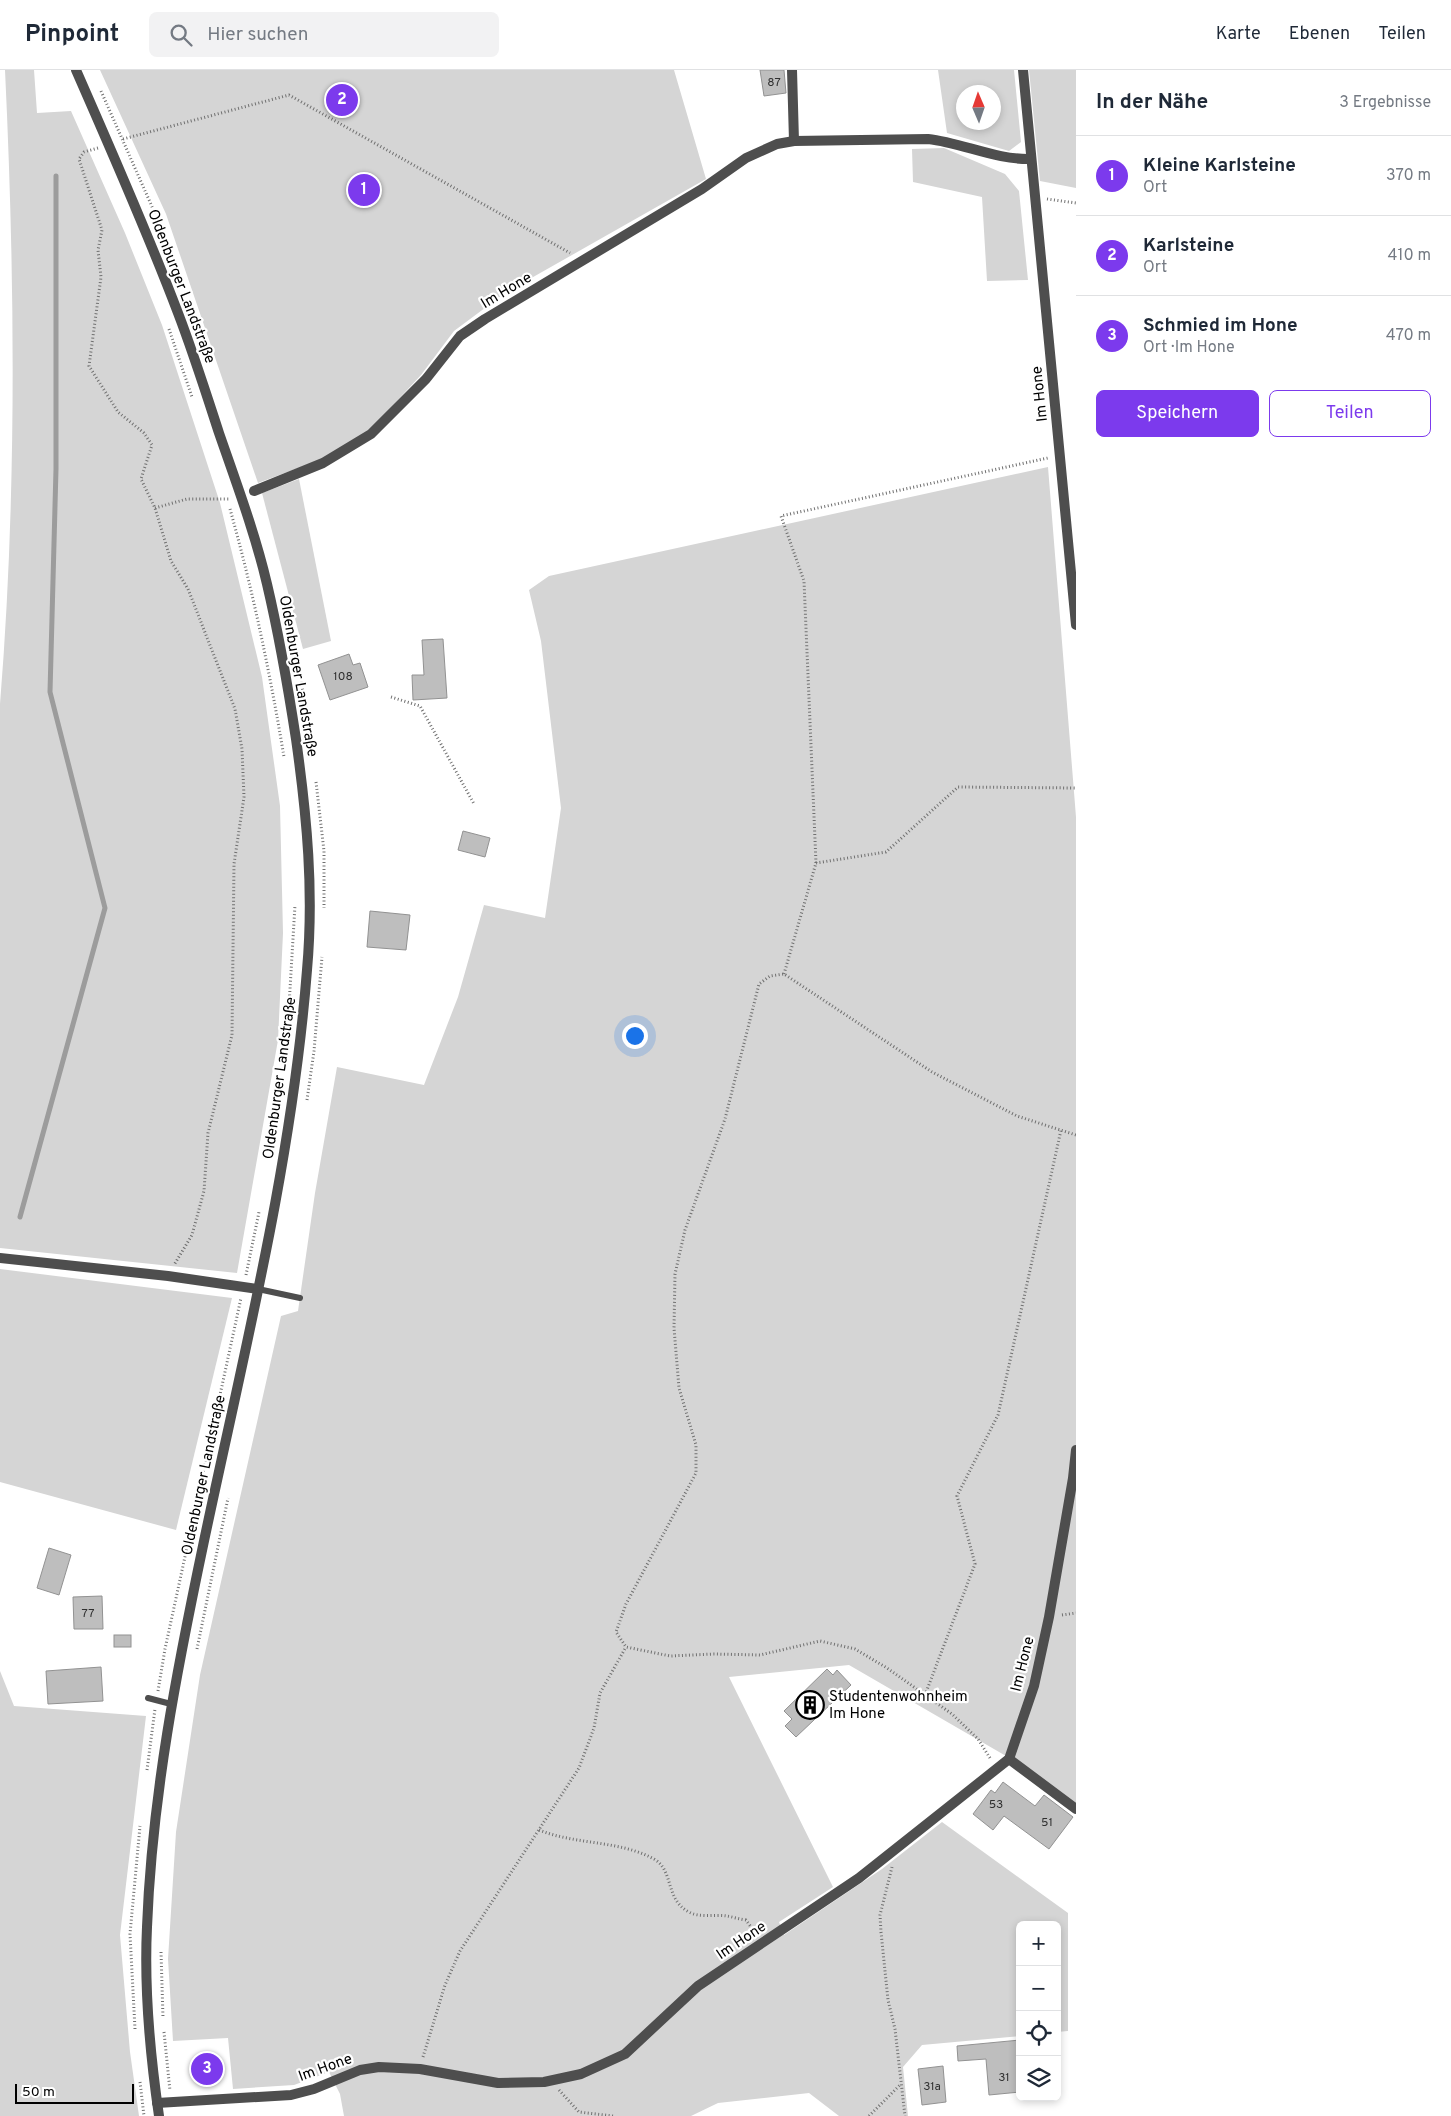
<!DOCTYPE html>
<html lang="de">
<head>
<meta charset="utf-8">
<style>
  :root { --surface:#fff; --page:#f2f2f3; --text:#1f2937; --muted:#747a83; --line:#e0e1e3; --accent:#7c3aed }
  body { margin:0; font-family:Overpass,sans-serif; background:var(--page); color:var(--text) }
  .controls { position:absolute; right:15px; bottom:15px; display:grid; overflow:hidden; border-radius:8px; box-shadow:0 2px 8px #0003 }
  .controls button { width:45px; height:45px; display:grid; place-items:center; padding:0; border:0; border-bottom:1px solid var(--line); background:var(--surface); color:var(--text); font:25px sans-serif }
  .compass { position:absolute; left:956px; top:15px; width:45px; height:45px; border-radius:50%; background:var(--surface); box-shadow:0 2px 8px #0003; rotate:358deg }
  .scale { position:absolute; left:15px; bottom:12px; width:119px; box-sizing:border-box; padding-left:5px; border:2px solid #000; border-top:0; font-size:14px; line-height:18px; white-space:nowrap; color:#000; -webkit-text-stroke:4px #fff; paint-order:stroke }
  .you { position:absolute; left:634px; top:965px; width:18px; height:18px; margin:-12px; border:4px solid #fff; border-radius:50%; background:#1a73e8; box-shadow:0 0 0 8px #1a73e833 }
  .badge { display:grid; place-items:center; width:32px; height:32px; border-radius:50%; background:var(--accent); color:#fff; font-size:16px; font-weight:700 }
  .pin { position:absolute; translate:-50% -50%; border:2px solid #fff; box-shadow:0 1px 5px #0006 }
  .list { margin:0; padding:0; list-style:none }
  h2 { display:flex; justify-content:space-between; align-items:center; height:65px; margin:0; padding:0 20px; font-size:21px }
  h2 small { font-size:16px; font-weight:400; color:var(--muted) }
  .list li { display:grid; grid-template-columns:32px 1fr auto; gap:15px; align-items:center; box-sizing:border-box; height:80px; padding:0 20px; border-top:1px solid var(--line) }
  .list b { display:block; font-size:19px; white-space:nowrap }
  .list p { margin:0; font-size:16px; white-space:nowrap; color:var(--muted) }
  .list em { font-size:16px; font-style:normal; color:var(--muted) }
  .actions { display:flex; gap:10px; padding:15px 20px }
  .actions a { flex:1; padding:11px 0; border:1px solid var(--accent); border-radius:8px; text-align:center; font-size:18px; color:var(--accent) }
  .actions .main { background:var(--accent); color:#fff }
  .icon { flex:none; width:28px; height:28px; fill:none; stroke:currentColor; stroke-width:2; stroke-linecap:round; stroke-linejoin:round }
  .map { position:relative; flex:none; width:1076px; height:2046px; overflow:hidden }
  header { display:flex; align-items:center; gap:30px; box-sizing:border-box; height:70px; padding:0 25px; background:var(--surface); border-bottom:1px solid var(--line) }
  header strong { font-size:24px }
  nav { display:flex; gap:28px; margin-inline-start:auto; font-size:18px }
  .search { width:350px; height:45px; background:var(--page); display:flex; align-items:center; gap:12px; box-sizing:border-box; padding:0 18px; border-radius:8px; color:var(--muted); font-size:19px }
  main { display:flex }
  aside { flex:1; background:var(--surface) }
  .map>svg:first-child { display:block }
</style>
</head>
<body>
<header>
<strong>Pinpoint</strong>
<div class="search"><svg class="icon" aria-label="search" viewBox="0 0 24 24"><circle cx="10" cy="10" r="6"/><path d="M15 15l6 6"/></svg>Hier suchen</div>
<nav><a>Karte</a><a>Ebenen</a><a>Teilen</a></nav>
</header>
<main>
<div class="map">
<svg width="1076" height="2046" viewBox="0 0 1076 2046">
  <rect width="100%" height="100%" fill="#fff"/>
  <g fill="#d5d5d5" fill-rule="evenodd">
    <path d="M5,0H34L37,43L71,41L125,163L162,255L220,433L262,607L280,736L283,863L278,970L237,1203L0,1178V634C17,425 15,209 5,0Z"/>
    <polygon points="100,0 674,0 706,109 505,223 454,261 421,305 369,361 322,389 258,413 166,144"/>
    <path d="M938,0H1014L1021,72L1009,81L947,63ZM964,22H994V52H964Z"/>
    <polygon points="1029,0 1076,0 1076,118 1040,111"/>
    <polygon points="944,78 1005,104 1019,121 1028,210 987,211 982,127 913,112 912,79"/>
    <polygon points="1048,397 1076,747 1076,1738 1006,1686 849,1595 729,1607 833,1817 779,1852 784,1865 882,1799 942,1752 1068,1843 1068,1961 1057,1962 1057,1855 1020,1855 1020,1966 922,1975 903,1997 908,2046 839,2046 809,2023 718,2033 691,2046 344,2046 340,2024 329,2002 294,2015 233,2019 228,1968 173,1971 168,1889 176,1762 200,1605 281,1246 298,1241 315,1123 337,997 424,1015 458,927 484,835 545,848 561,738 541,571 529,520 549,506"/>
    <polygon points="299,409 331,571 303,579 262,423"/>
    <polygon points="0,1199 232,1228 176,1460 0,1412"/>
    <polygon points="0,1601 14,1636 146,1646 120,1865 130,1982 139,2046 0,2046"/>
  </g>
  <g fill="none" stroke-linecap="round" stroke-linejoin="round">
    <polyline stroke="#9c9c9c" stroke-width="5" points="20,1147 105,838 50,622 56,399 56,106"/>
  </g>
  <g fill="#bebebe" stroke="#929292">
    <polygon points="760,0 784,0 786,23 764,26"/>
    <polygon points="443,569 447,628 413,630 412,605 424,605 422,570"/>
    <polygon points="349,584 353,595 360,593 368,617 330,630 318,595"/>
    <polygon points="463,761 490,768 485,787 458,780"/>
    <polygon points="370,841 410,845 406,880 367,877"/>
    <polygon points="49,1478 71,1485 59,1525 37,1518"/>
    <polygon points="102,1526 103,1559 74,1559 73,1527"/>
    <rect x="114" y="1565" width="17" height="12"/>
    <polygon points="101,1597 103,1631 48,1634 46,1601"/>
    <polygon points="827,1599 833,1605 837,1600 851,1615 796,1667 785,1656 792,1649 784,1641"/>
    <polygon points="1003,1712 1035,1736 1044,1725 1073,1747 1049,1779 1004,1746 993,1760 973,1744 991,1720 995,1723"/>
    <polygon points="1020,1970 1020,2022 989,2025 986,1989 958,1991 957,1976"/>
    <polygon points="217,1986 219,2009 197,2011 195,1988"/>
    <polygon points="943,1996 946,2032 922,2035 918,1999"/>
  </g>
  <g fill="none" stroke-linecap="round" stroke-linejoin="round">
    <g stroke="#707070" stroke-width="3" stroke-dasharray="1 2.5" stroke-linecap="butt">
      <polyline points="101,21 157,148 174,192"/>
      <polyline points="123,69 289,25 570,183"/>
      <polyline points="98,78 84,82 79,89 102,160 98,180 101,207 89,296 118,342 144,363 152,375 141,409 155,438 171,491 188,519 235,639 242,679 244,727 234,794 232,965 208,1063 204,1121 192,1165 174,1195"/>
      <polyline points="1047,129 1076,133"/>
      <polyline points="169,259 192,327"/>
      <polyline points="155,438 187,429 230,429"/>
      <path d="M230,439C253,521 270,603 284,687"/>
      <polyline points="294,574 306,637"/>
      <polyline points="391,627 420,636 474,734"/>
      <polyline points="316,712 324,781 324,838"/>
      <polyline points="816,793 804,511 781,446 1048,388"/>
      <polyline points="784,904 816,793 886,782 958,717 1076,718"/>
      <polyline points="289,936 295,835"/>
      <polyline points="307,1030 314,981 322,887"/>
      <polyline points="246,1205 259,1142"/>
      <polyline points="1062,1545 1076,1543"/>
      <polyline points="197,1579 228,1428"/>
      <polyline points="158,1621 165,1579 241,1228"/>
      <polyline points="925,1625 975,1494 957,1426 998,1345 1061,1060"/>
      <polyline points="990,1688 978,1669 952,1644 887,1598 855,1579 820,1571 760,1585 714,1584 670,1586 626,1577 616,1562 626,1534 696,1403 696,1375 679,1318 674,1258 675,1204 685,1160 725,1049 759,914 770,906 784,904 932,1002 1017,1046 1076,1065"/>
      <polyline points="147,1700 155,1639"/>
      <path d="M539,1760C576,1775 619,1770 654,1789C674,1800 665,1830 689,1842C699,1848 715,1844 727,1846C733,1847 739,1849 746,1850L756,1864"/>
      <polyline points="892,1797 880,1845 881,1862 888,1930 895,1959 905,2046"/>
      <polyline points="161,1882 163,1948"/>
      <polyline points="135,1959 130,1864 140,1756"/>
      <polyline points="164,1962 170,2021"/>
      <polyline points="423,1987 445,1915 460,1881 579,1698 594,1658 600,1623 626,1577"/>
      <polyline points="140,2012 144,2046"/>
      <polyline points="559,2020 579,2042 613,2046"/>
      <polyline points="869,2046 901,2014"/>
    </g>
    <g stroke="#4e4e4e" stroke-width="6">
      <polyline points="258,1219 300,1228"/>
      <polyline points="148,1628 171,1634"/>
    </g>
    <g stroke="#4e4e4e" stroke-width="10">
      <polyline points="792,0 794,71"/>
      <polyline points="1023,0 1076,555"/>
      <path d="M254,421L323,393L371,364L426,309L460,266L485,249L702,119L746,88L777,74L794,71L928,69C963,73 996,90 1031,89"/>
      <polyline points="0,1188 168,1206 258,1219"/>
      <polyline points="1009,1689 1076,1739"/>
      <polyline points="157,2033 291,2025 314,2019 360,2000 379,1997 420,1999 498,2013 544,2012 581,2004 625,1984 698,1916 859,1808 1009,1689 1034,1616 1049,1547 1073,1408 1076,1380"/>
    </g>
    <path stroke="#4e4e4e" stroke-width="10" d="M76,0C111,80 147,161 178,243C193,282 206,323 219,363C236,412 255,463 267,514C279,565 288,617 296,669C307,747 314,822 307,900C292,1093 244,1282 204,1471C177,1599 152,1726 147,1857C144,1919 150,1984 159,2046"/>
  </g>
  <defs>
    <symbol id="building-ring" viewBox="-11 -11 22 22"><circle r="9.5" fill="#fff" stroke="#000" stroke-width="1.5"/><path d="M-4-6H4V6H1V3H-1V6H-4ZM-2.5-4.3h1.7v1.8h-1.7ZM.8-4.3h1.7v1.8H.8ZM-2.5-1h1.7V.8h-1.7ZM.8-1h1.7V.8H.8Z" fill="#000"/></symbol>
  </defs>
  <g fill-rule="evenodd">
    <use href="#building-ring" x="794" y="1619" width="32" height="32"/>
  </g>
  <g text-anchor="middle" stroke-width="4.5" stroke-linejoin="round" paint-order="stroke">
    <g font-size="12" fill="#303030">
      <text x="774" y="16">87</text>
      <text x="343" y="610">108</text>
      <text x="88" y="1547">77</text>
      <text x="996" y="1738">53</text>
      <text x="1047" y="1756">51</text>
      <text x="1004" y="2011">31</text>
      <text x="932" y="2020">31a</text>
    </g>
    <g font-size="15" fill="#000" stroke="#fff">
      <text transform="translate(182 216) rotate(69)" y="5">Oldenburger Landstraße</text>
      <text transform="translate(506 220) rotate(-31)" y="5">Im Hone</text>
      <text transform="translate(1039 324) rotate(-96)" y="5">Im Hone</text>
      <text transform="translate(299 606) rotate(80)" y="5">Oldenburger Landstraße</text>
      <text transform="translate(279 1008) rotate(-82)" y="5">Oldenburger Landstraße</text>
      <text transform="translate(203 1405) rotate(-78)" y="5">Oldenburger Landstraße</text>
      <text transform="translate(1022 1594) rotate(-76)" y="5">Im Hone</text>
      <text transform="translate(741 1870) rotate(-34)" y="5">Im Hone</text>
      <text transform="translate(325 1997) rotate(-20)" y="5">Im Hone</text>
    </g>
    <g font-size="15" fill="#000" stroke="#fff" text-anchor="start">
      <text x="829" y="1631">Studentenwohnheim<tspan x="829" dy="17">Im Hone</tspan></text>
    </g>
  </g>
</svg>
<div class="controls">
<button>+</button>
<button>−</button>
<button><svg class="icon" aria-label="locate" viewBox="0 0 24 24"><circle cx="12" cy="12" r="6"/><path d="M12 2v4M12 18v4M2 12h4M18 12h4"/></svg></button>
<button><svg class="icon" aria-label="layers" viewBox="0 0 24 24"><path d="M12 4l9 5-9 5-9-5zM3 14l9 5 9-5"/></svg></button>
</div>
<svg class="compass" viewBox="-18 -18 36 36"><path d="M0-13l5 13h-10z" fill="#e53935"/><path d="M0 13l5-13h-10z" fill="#747a83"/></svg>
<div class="scale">50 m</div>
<div class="you"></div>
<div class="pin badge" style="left:364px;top:120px">1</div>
<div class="pin badge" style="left:342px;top:30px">2</div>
<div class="pin badge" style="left:207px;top:1999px">3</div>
</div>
<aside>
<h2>In der Nähe<small>3 Ergebnisse</small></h2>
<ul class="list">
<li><span class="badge">1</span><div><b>Kleine Karlsteine</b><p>Ort</p></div><em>370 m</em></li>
<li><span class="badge">2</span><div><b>Karlsteine</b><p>Ort</p></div><em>410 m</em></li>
<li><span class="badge">3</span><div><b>Schmied im Hone</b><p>Ort · Im Hone</p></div><em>470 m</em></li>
</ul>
<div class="actions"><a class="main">Speichern</a><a>Teilen</a></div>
</aside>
</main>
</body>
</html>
